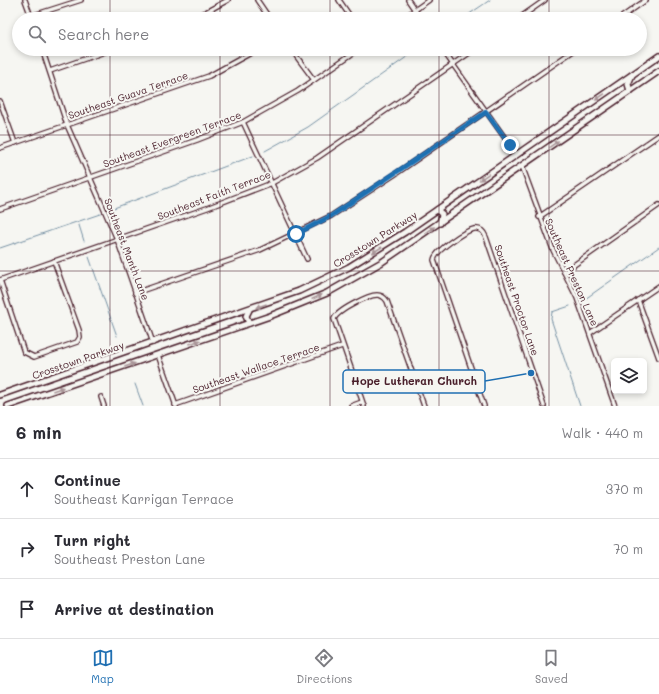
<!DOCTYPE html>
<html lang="en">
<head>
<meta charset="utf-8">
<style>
  :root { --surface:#fff; --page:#f2f2f3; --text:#2b2b33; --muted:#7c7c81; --line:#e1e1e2; --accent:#1f6fb2 }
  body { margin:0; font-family:Mali,sans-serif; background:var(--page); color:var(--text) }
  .controls { position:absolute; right:12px; bottom:12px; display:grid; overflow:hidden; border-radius:6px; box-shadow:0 2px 6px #0003 }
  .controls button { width:36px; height:36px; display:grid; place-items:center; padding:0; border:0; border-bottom:1px solid var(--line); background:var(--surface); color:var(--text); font:20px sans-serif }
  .stop { position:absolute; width:12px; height:12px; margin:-9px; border:3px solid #1f6fb2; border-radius:50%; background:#fff }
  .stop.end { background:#1f6fb2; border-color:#fff; box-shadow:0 1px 4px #0008 }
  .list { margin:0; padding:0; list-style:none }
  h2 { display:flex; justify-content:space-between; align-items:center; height:52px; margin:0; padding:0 16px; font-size:17px }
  h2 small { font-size:13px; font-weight:400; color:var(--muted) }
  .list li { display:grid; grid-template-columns:26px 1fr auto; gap:12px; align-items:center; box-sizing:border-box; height:60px; padding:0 16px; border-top:1px solid var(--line) }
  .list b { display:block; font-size:15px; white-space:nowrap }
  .list p { margin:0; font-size:13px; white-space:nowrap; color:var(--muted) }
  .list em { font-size:13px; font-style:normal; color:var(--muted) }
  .icon { flex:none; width:22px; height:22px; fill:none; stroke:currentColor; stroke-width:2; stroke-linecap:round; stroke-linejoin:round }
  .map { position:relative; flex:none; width:659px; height:406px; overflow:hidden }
  .search { position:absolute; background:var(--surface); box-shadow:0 2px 6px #0003; left:12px; right:12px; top:12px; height:44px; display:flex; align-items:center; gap:10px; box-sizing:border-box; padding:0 14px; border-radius:22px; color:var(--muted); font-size:15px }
  .sheet { height:232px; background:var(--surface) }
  nav { display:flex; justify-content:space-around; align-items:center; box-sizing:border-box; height:56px; border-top:1px solid var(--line); background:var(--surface); font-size:11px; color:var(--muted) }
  nav a { display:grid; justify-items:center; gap:2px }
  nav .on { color:var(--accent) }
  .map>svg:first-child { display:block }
</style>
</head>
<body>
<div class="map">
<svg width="659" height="406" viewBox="0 0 659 406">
  <rect width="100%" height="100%" fill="#f6f6f2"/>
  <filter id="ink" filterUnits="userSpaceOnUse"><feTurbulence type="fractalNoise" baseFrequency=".025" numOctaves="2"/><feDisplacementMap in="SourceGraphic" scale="8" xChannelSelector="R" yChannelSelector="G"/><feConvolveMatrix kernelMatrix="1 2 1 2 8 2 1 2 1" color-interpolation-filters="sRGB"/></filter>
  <g filter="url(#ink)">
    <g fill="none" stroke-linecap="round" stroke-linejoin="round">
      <g stroke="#7691a4" stroke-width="1">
        <polyline points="462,19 490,0"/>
        <polyline points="265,151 308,127 418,49"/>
        <polyline points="114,208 253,156"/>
        <polyline points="78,222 84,241"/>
        <polyline points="0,248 100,214"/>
        <polyline points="89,257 117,336"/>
        <polyline points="585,299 659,247"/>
        <polyline points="570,306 552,312 551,319 580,406"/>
        <polyline points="135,384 143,406"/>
      </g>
      <defs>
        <g id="street">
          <polyline points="25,0 32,19"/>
          <polyline points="257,0 270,19"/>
          <polyline points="339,0 352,19"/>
          <polyline points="408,0 421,19"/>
          <polyline points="31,16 81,0"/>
          <polyline points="193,19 228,0"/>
          <polyline points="402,19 429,0"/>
          <polyline points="518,19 545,0"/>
          <polyline points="619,19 646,0"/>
          <polyline points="42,49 67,125 117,239 153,343"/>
          <polyline points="291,49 314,80"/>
          <polyline points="442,49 517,155"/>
          <polyline points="50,71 113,49"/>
          <polyline points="0,101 15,143"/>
          <polyline points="243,122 307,259"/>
          <polyline points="0,148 209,76 258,49"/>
          <polyline points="522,166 553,250 577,298 615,406"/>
          <polyline points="0,209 197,140 243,122 298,91 359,49"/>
          <polyline points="539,217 659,135"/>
          <polyline points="564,272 659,205"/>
          <polyline points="0,280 207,208 272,183 317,158 475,49"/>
          <polyline points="0,280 24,352 34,357 77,342 80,337 79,330 54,261"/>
          <polyline points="135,293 260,250 331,216 394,175 576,49"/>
          <polyline points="638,300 659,358"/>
          <polyline points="590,333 659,286"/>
          <polyline points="158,355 176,406"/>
          <polyline points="101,397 104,406"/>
          <polyline points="175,405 342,346"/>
          <polyline points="351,406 362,402"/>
          <path d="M364,406L334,319C337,311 368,295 377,295C382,295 385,298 387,301L424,406"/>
          <path d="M484,406L434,260C435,251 464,231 474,229C480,228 484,232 486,237L544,406"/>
        </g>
        <g id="secondary">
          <polyline points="630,91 628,84 632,75"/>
          <polyline points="437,210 442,214 440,223"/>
          <polyline points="249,310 246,316 249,323"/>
          <polyline points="0,395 299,291 349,267 405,232 659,56"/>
          <polyline points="8,406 270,316 327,293 382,262 659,71"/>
        </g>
      </defs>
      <use href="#street" stroke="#4a1f2b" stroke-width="6"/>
      <use href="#secondary" stroke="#4a1f2b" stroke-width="8"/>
      <use href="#street" stroke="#f6f6f2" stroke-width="3.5"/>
      <use href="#secondary" stroke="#f6f6f2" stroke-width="5"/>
    </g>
    <defs><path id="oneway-solid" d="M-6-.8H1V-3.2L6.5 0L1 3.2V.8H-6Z"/></defs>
    <g fill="#a99598">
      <use href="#oneway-solid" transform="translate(600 97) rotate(145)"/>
      <use href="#oneway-solid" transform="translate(554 144) rotate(-35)"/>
      <use href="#oneway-solid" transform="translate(484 177) rotate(145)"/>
      <use href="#oneway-solid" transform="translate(430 230) rotate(-35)"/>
      <use href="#oneway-solid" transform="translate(377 250) rotate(148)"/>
      <use href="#oneway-solid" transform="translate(317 297) rotate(-24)"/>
      <use href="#oneway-solid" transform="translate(261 306) rotate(160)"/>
      <use href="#oneway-solid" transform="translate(195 342) rotate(-19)"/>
      <use href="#oneway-solid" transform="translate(130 365) rotate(-19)"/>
      <use href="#oneway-solid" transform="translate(58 389) rotate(-19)"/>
    </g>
  </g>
  <g fill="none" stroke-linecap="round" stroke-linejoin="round" filter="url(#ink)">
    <polyline stroke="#1f6fb2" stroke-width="5" points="296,234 331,216 486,112 510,145"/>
  </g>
  <path fill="none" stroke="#4a1f2b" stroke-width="1" stroke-opacity="0.55" d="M110,0V19M220,0V19M330,0V19M439,0V19M549,0V19M110,49V406M220,49V406M330,49V406M439,49V406M549,49V406M0,135H659M0,271H659"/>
  <g text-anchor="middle" stroke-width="4" stroke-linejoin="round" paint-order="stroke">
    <g font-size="10" fill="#4a1f2b" stroke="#f6f6f2">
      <text transform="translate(128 95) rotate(-19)" y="4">Southeast Guava Terrace</text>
      <text transform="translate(172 139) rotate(-20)" y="4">Southeast Evergreen Terrace</text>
      <text transform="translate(214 195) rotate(-21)" y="4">Southeast Faith Terrace</text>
      <text transform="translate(375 239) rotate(-32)" y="4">Crosstown Parkway</text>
      <text transform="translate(127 249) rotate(69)" y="4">Southeast Manth Lane</text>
      <text transform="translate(572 272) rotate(66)" y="4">Southeast Preston Lane</text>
      <text transform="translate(517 300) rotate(71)" y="4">Southeast Proctor Lane</text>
      <text transform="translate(78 360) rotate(-19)" y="4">Crosstown Parkway</text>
      <text transform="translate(256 368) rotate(-19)" y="4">Southeast Wallace Terrace</text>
    </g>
  </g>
  <path fill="none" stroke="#1f6fb2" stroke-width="1.5" d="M531 373L485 381"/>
  <circle fill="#1f6fb2" stroke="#f6f6f2" stroke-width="1.5" cx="531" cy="373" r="4"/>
  <rect fill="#f6f6f2" stroke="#1f6fb2" stroke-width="1.5" x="343" y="370" width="142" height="23" rx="4"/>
  <g font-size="11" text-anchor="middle" font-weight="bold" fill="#4a1f2b">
    <text x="414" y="385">Hope Lutheran Church</text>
  </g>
</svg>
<div class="controls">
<button><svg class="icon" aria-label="layers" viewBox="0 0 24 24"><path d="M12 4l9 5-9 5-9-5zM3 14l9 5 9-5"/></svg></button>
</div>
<div class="stop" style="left:296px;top:234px"></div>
<div class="stop end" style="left:510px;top:145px"></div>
<div class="search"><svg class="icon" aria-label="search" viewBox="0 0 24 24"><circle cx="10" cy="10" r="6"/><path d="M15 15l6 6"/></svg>Search here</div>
</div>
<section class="sheet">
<h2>6 min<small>Walk · 440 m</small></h2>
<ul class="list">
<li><svg class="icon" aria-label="ahead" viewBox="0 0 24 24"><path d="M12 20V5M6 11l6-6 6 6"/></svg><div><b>Continue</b><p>Southeast Karrigan Terrace</p></div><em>370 m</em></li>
<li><svg class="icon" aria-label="right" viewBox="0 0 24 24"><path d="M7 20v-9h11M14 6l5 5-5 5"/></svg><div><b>Turn right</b><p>Southeast Preston Lane</p></div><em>70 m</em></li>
<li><svg class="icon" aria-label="arrive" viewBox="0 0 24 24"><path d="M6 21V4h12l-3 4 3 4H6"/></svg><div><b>Arrive at destination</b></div></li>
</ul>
</section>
<nav>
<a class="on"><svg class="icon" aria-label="map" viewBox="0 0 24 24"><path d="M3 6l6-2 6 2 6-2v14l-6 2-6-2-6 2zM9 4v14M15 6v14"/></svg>Map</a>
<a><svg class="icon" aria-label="directions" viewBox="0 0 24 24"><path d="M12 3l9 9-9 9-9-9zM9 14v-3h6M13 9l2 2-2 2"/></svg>Directions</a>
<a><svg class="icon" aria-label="saved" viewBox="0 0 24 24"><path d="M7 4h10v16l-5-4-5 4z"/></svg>Saved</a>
</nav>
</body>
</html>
